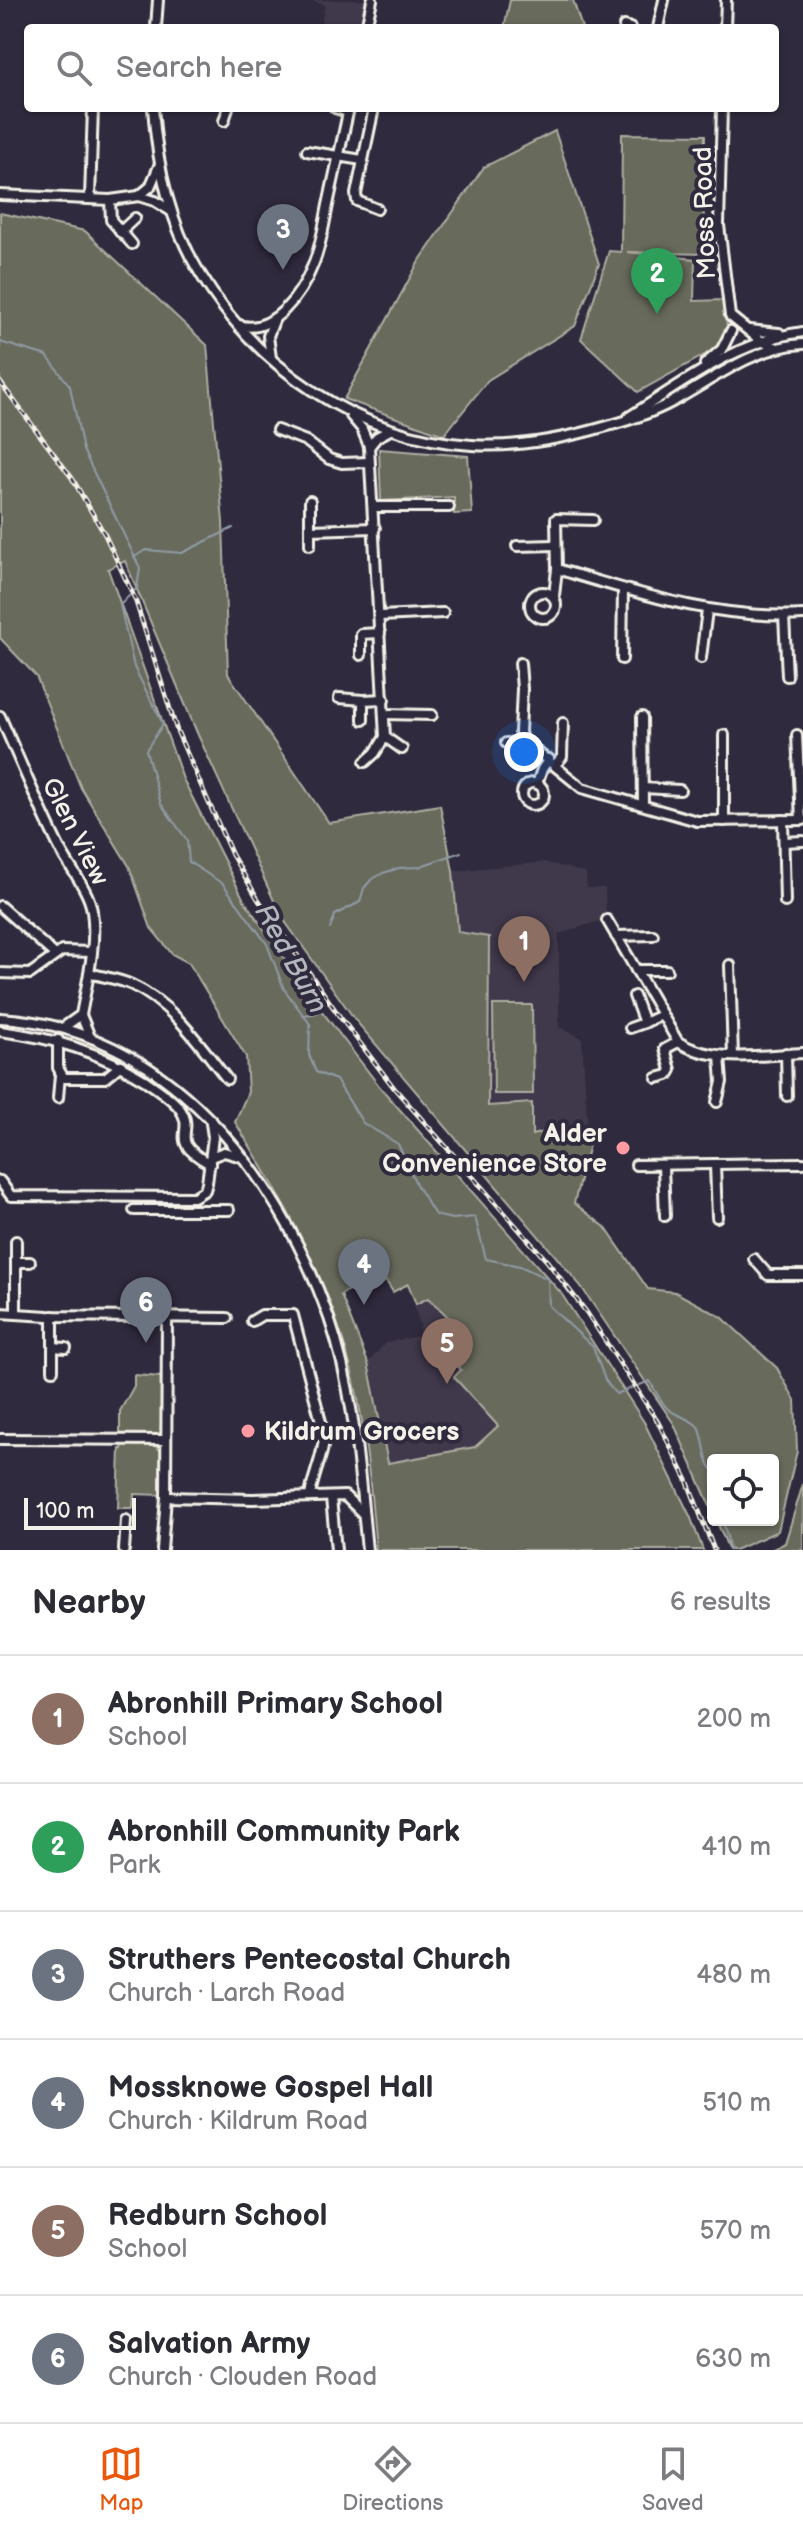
<!DOCTYPE html>
<html lang="en">
<head>
<meta charset="utf-8">
<style>
  :root { --surface:#fff; --page:#f7f7f7; --text:#2b2b33; --muted:#7c7c81; --line:#e1e1e2; --accent:#ea580c }
  body { margin:0; font-family:"Balsamiq Sans",sans-serif; background:var(--page); color:var(--text) }
  .controls { position:absolute; right:24px; bottom:24px; display:grid; overflow:hidden; border-radius:8px; box-shadow:0 2px 6px #0004 }
  .controls button { width:72px; height:72px; display:grid; place-items:center; padding:0; border:0; border-bottom:2px solid var(--line); background:var(--surface); color:var(--text); font:40px sans-serif }
  .scale { position:absolute; left:24px; bottom:20px; width:112px; box-sizing:border-box; padding-left:8px; border:4px solid #f4f1e8; border-top:0; font-size:22px; line-height:28px; white-space:nowrap; color:#f4f1e8; -webkit-text-stroke:6px #2f2a3d; paint-order:stroke }
  .you { position:absolute; left:524px; top:752px; width:28px; height:28px; margin:-20px; border:6px solid #fff; border-radius:50%; background:#1a73e8; box-shadow:0 0 0 12px #1a73e833 }
  .badge { display:grid; place-items:center; width:52px; height:52px; border-radius:50%; background:var(--accent); color:#fff; font-size:26px; font-weight:700 }
  .pin { position:absolute; translate:-50% -66px; filter:drop-shadow(0 2px 4px #0008) }
  .pin::after { content:''; position:absolute; top:42px; width:28px; height:24px; background:inherit; clip-path:polygon(0 0,100% 0,50% 100%) }
  .list { margin:0; padding:0; list-style:none }
  h2 { display:flex; justify-content:space-between; align-items:center; height:104px; margin:0; padding:0 32px; font-size:34px }
  h2 small { font-size:26px; font-weight:400; color:var(--muted) }
  .list li { display:grid; grid-template-columns:52px 1fr auto; gap:24px; align-items:center; box-sizing:border-box; height:128px; padding:0 32px; border-top:2px solid var(--line) }
  .list b { display:block; font-size:30px; white-space:nowrap }
  .list p { margin:0; font-size:26px; white-space:nowrap; color:var(--muted) }
  .list em { font-size:26px; font-style:normal; color:var(--muted) }
  .icon { flex:none; width:44px; height:44px; fill:none; stroke:currentColor; stroke-width:2; stroke-linecap:round; stroke-linejoin:round }
  .map { position:relative; flex:none; width:803px; height:1550px; overflow:hidden }
  .search { position:absolute; background:var(--surface); box-shadow:0 2px 6px #0004; left:24px; right:24px; top:24px; height:88px; display:flex; align-items:center; gap:20px; box-sizing:border-box; padding:0 28px; border-radius:8px; color:var(--muted); font-size:30px }
  .sheet { height:872px; background:var(--surface) }
  nav { display:flex; justify-content:space-around; align-items:center; box-sizing:border-box; height:112px; border-top:2px solid var(--line); background:var(--surface); font-size:22px; color:var(--muted) }
  nav a { display:grid; justify-items:center; gap:4px }
  nav .on { color:var(--accent) }
  .map>svg:first-child { display:block }
</style>
</head>
<body>
<div class="map">
<svg width="803" height="1550" viewBox="0 0 803 1550">
  <rect width="100%" height="100%" fill="#2f2a3d"/>
  <filter id="ink" filterUnits="userSpaceOnUse"><feTurbulence type="fractalNoise" baseFrequency=".0125" numOctaves="2"/><feDisplacementMap in="SourceGraphic" scale="16" xChannelSelector="R" yChannelSelector="G"/><feConvolveMatrix kernelMatrix="1 2 1 2 8 2 1 2 1" color-interpolation-filters="sRGB"/></filter>
  <g filter="url(#ink)">
    <g fill="#41374b">
      <polygon points="310,0 370,0 364,28 320,28 325,5"/>
      <polygon points="545,862 586,873 587,888 605,888 606,916 603,920 559,934 559,1027 582,1038 588,1129 532,1135 488,1106 489,937 458,933 453,871"/>
      <polygon points="429,1299 545,1406 515,1446 390,1472 368,1363 385,1343 418,1336 420,1325 414,1306"/>
    </g>
    <g fill="#676a5c" stroke="#aeaea2" stroke-width="2" fill-rule="evenodd">
      <polygon points="510,0 573,0 582,28 504,28"/>
      <polygon points="555,131 599,264 575,326 488,380 444,435 344,399 418,263 484,167"/>
      <polygon points="622,134 705,135 703,254 627,252 695,259 694,301 723,300 727,326 722,345 638,392 581,339 609,251 621,252"/>
      <path d="M0,213L85,231L207,345L223,522L228,674L329,823L440,805L453,871L458,932L489,937L488,1106L532,1103V1135L560,1128L566,1136L590,1141L574,1203L605,1227L648,1289L675,1292L722,1317L777,1368L795,1400L797,1451L778,1531L735,1550H729L716,1520H773V1460H713V1513L674,1424L580,1285L356,1021L281,916L198,735L125,561L108,569L183,779L244,900L308,993L380,1087L561,1293L644,1422L690,1516L703,1550H376C371,1494 367,1436 354,1381C333,1289 285,1201 235,1122L248,1092L246,1057L189,963L172,954L151,928L129,866L81,788L36,676L0,638ZM372,1273L379,1285L386,1281L393,1292L408,1284L416,1304L428,1298L461,1329L458,1346L450,1357L461,1370L454,1377L498,1426L475,1447L388,1463L368,1363L341,1295Z"/>
      <polygon points="379,449 468,456 472,513 454,514 454,497 381,501"/>
      <polygon points="493,1005 532,1005 533,1094 494,1094"/>
      <polygon points="134,1375 162,1377 163,1430 158,1435 120,1434 120,1411 134,1386"/>
      <polygon points="123,1444 154,1444 162,1452 161,1495 134,1494 133,1508 118,1508 120,1449 122,1449"/>
      <polygon points="803,1484 803,1550 771,1550 785,1543"/>
    </g>
    <g fill="none" stroke-linecap="round" stroke-linejoin="round">
      <g stroke="#909ba5" stroke-width="2">
        <path d="M0,342L47,356L70,386L83,450L140,568L137,588L120,605L134,667L163,724L146,750L161,804L187,840L189,862L223,884L267,944L284,989L310,1024L309,1055L316,1072L336,1080L363,1123L398,1144L417,1186L435,1215L452,1219L475,1217L486,1259L520,1266L548,1279L549,1306L593,1347L605,1380L616,1394L650,1381C655,1390 660,1401 667,1408C676,1417 691,1417 699,1428C706,1441 703,1460 713,1470"/>
        <polyline points="134,557 146,550 182,553 233,528"/>
        <polyline points="330,929 335,915 360,902 364,888 371,880 383,873 399,868 418,867 461,852"/>
        <polyline points="305,1015 317,1013 322,1009"/>
        <polyline points="723,1520 730,1550"/>
      </g>
      <defs>
        <g id="minor">
          <polyline points="624,26 630,28"/>
          <polyline points="156,28 158,0"/>
          <polyline points="366,28 372,0"/>
          <polyline points="658,28 664,0"/>
          <polyline points="725,28 726,0"/>
          <path d="M153,108C157,163 169,222 198,270C256,368 358,438 472,445C517,448 562,439 604,427C627,421 650,414 672,402C714,379 753,347 803,344"/>
          <polyline points="335,108 348,112"/>
          <polyline points="374,108 356,194 357,201 377,209"/>
          <polyline points="722,108 719,225 730,316 761,341 775,347"/>
          <polyline points="224,121 228,108"/>
          <polyline points="307,151 362,160"/>
          <polyline points="0,195 110,200 139,196 155,201 171,211"/>
          <polyline points="139,196 150,187 159,166"/>
          <polyline points="90,198 93,108"/>
          <polyline points="110,200 111,220 132,244"/>
          <polyline points="120,232 135,218"/>
          <path d="M239,325C273,336 302,293 313,265C321,246 324,225 328,205C335,173 342,140 349,108"/>
          <polyline points="749,330 779,333"/>
          <polyline points="271,358 268,336 275,318"/>
          <polyline points="705,364 722,349 731,331"/>
          <polyline points="351,416 362,429 369,446 385,737 375,753 365,762"/>
          <path d="M629,417C683,383 738,340 803,332"/>
          <polyline points="277,430 306,441 329,459 342,463 369,462"/>
          <polyline points="369,447 377,437 390,430"/>
          <polyline points="310,501 310,545"/>
          <polyline points="374,507 449,507"/>
          <polyline points="310,530 375,528"/>
          <polyline points="517,546 556,545"/>
          <path d="M557,569C638,593 717,620 803,615"/>
          <circle cx="543" cy="605" r="13"/>
          <polyline points="554,596 557,569 556,519 593,520"/>
          <polyline points="380,616 443,613"/>
          <polyline points="784,616 787,676"/>
          <polyline points="361,655 361,634 380,633"/>
          <polyline points="701,658 707,610"/>
          <polyline points="622,659 623,589"/>
          <polyline points="520,663 522,689 520,732 523,745"/>
          <polyline points="339,698 363,700"/>
          <polyline points="384,714 432,715"/>
          <path d="M0,716C20,761 39,807 61,851C71,870 89,890 92,911C97,945 87,982 81,1015L64,1027"/>
          <polyline points="642,717 643,805"/>
          <polyline points="363,720 363,700 384,699"/>
          <polyline points="724,735 724,821"/>
          <polyline points="797,735 801,820"/>
          <polyline points="385,737 402,749"/>
          <polyline points="506,743 523,745 535,750 582,788 697,821 803,820"/>
          <polyline points="555,765 562,757 563,723"/>
          <circle cx="533" cy="794" r="11"/>
          <polyline points="537,784 542,769 549,759"/>
          <polyline points="643,788 680,790"/>
          <polyline points="783,820 785,902"/>
          <polyline points="784,842 803,841"/>
          <polyline points="0,906 54,954"/>
          <path d="M607,920L678,1042C714,1064 762,1055 803,1053"/>
          <polyline points="616,936 653,935"/>
          <polyline points="730,965 733,1056"/>
          <polyline points="636,970 667,970"/>
          <polyline points="0,973 30,974 62,951 91,952"/>
          <path d="M89,973C103,977 119,979 132,985C173,1004 200,1045 227,1079"/>
          <polyline points="634,996 644,1023 661,1015"/>
          <polyline points="81,1015 90,1037"/>
          <path d="M0,1018C165,1027 278,1172 329,1318C355,1393 359,1472 367,1550"/>
          <polyline points="630,1028 644,1023"/>
          <path d="M0,1031C54,1038 100,1052 146,1081C157,1089 172,1098 180,1109C197,1134 165,1139 210,1164"/>
          <polyline points="58,1040 58,1068 64,1078 105,1078 121,1065"/>
          <polyline points="786,1053 787,1096"/>
          <polyline points="657,1078 668,1075 671,1070 665,1049 678,1042"/>
          <polyline points="58,1098 60,1075"/>
          <polyline points="717,1102 722,1082 720,1056"/>
          <polyline points="211,1157 224,1152 242,1157"/>
          <polyline points="636,1165 803,1163"/>
          <polyline points="715,1165 717,1217"/>
          <polyline points="663,1166 665,1216"/>
          <polyline points="0,1181 11,1196 194,1197 205,1190 207,1183 213,1137 211,1123"/>
          <polyline points="134,1210 229,1210"/>
          <polyline points="754,1259 768,1275 803,1275"/>
          <polyline points="16,1262 30,1262"/>
          <polyline points="0,1313 48,1316 227,1318"/>
          <polyline points="16,1313 16,1241"/>
          <polyline points="53,1316 53,1370"/>
          <path d="M252,1321L262,1315H293L324,1433C325,1454 312,1476 310,1497"/>
          <polyline points="53,1347 66,1348"/>
          <polyline points="291,1432 324,1433"/>
          <polyline points="0,1439 166,1440"/>
          <polyline points="166,1497 253,1499 345,1496 363,1514"/>
          <polyline points="331,1498 336,1550"/>
          <polyline points="124,1550 126,1520"/>
          <polyline points="162,1550 166,1497 167,1316"/>
        </g>
      </defs>
      <use href="#minor" stroke="#f4f1e8" stroke-width="14"/>
      <use href="#minor" stroke="#2f2a3d" stroke-width="8"/>
      <defs>
        <polyline id="rail" points="0,382 72,478 105,535 135,599 177,731 232,855 258,899 340,1017 395,1089 547,1261 587,1313 658,1422 687,1480 714,1550"/>
      </defs>
      <use href="#rail" stroke="#f4f1e8" stroke-width="5"/>
      <use href="#rail" stroke="#2f2a3d" stroke-width="2" stroke-dasharray="6" stroke-linecap="butt"/>
    </g>
  </g>
  <g fill="#ff9aa2" stroke="#2f2a3d" stroke-width="3">
    <circle cx="623" cy="1148" r="8"/>
    <circle cx="248" cy="1431" r="8"/>
  </g>
  <g text-anchor="middle" stroke-width="8" stroke-linejoin="round" paint-order="stroke">
    <g font-size="26" fill="#f4f1e8" stroke="#2f2a3d">
      <text transform="translate(704 213) rotate(-92)" y="9">Moss Road</text>
      <text transform="translate(76 831) rotate(63)" y="9">Glen View</text>
    </g>
    <g font-size="26" font-weight="bold" fill="#f4f1e8" stroke="#2f2a3d" text-anchor="end">
      <text x="607" y="1142">Alder<tspan x="607" dy="30">Convenience Store</tspan></text>
      <text x="264" y="1440" text-anchor="start">Kildrum Grocers</text>
    </g>
    <g font-size="28" font-style="italic" fill="#b1b7bb" stroke="#2f2a3d">
      <text transform="translate(292 958) rotate(61)" y="10">Red Burn</text>
    </g>
  </g>
</svg>
<div class="controls">
<button><svg class="icon" aria-label="locate" viewBox="0 0 24 24"><circle cx="12" cy="12" r="6"/><path d="M12 2v4M12 18v4M2 12h4M18 12h4"/></svg></button>
</div>
<div class="scale">100 m</div>
<div class="you"></div>
<div class="pin badge" style="left:524px;top:982px;background:#8d6e63">1</div>
<div class="pin badge" style="left:657px;top:314px;background:#2e9e5b">2</div>
<div class="pin badge" style="left:283px;top:270px;background:#6b7280">3</div>
<div class="pin badge" style="left:364px;top:1305px;background:#6b7280">4</div>
<div class="pin badge" style="left:447px;top:1384px;background:#8d6e63">5</div>
<div class="pin badge" style="left:146px;top:1343px;background:#6b7280">6</div>
<div class="search"><svg class="icon" aria-label="search" viewBox="0 0 24 24"><circle cx="10" cy="10" r="6"/><path d="M15 15l6 6"/></svg>Search here</div>
</div>
<section class="sheet">
<h2>Nearby<small>6 results</small></h2>
<ul class="list">
<li><span class="badge" style="background:#8d6e63">1</span><div><b>Abronhill Primary School</b><p>School</p></div><em>200 m</em></li>
<li><span class="badge" style="background:#2e9e5b">2</span><div><b>Abronhill Community Park</b><p>Park</p></div><em>410 m</em></li>
<li><span class="badge" style="background:#6b7280">3</span><div><b>Struthers Pentecostal Church</b><p>Church · Larch Road</p></div><em>480 m</em></li>
<li><span class="badge" style="background:#6b7280">4</span><div><b>Mossknowe Gospel Hall</b><p>Church · Kildrum Road</p></div><em>510 m</em></li>
<li><span class="badge" style="background:#8d6e63">5</span><div><b>Redburn School</b><p>School</p></div><em>570 m</em></li>
<li><span class="badge" style="background:#6b7280">6</span><div><b>Salvation Army</b><p>Church · Clouden Road</p></div><em>630 m</em></li>
</ul>
</section>
<nav>
<a class="on"><svg class="icon" aria-label="map" viewBox="0 0 24 24"><path d="M3 6l6-2 6 2 6-2v14l-6 2-6-2-6 2zM9 4v14M15 6v14"/></svg>Map</a>
<a><svg class="icon" aria-label="directions" viewBox="0 0 24 24"><path d="M12 3l9 9-9 9-9-9zM9 14v-3h6M13 9l2 2-2 2"/></svg>Directions</a>
<a><svg class="icon" aria-label="saved" viewBox="0 0 24 24"><path d="M7 4h10v16l-5-4-5 4z"/></svg>Saved</a>
</nav>
</body>
</html>
